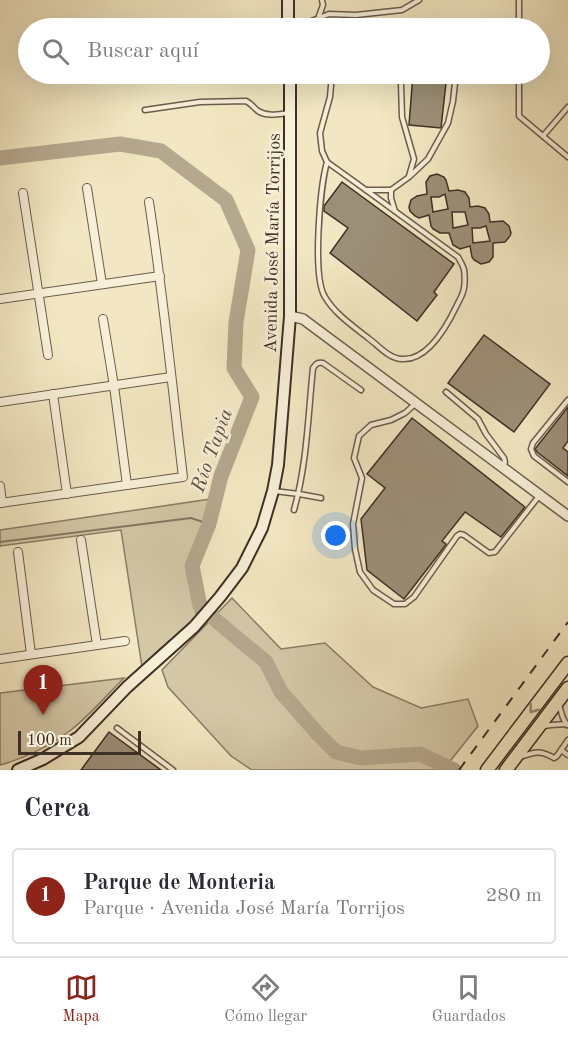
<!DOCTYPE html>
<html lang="es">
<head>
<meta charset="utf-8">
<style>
  :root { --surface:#fff; --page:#f7f7f7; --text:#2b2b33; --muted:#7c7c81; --line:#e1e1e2; --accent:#8f2418 }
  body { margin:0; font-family:"Old Standard TT",serif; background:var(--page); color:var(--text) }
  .scale { position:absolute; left:18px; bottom:15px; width:123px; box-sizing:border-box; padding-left:6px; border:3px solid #3f2f25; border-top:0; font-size:16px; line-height:21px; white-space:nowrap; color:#3f2f25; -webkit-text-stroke:4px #f7efd7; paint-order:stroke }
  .you { position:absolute; left:336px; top:536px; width:21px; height:21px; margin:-15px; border:4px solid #fff; border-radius:50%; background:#1a73e8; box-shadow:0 0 0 9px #1a73e833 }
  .badge { display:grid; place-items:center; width:39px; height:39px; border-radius:50%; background:var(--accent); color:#fff; font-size:20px; font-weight:700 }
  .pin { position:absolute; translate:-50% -50px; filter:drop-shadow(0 2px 3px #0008) }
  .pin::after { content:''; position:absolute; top:32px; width:21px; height:18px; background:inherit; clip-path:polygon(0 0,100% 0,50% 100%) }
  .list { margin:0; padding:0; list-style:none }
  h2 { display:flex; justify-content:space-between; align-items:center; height:78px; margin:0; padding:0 24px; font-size:26px }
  h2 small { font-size:20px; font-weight:400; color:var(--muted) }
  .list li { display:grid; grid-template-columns:39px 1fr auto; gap:18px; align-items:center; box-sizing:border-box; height:96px; margin:0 12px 12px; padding:0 12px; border:2px solid var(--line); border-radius:6px }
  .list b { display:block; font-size:22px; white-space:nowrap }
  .list p { margin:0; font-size:20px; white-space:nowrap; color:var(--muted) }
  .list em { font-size:20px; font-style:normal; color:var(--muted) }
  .icon { flex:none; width:33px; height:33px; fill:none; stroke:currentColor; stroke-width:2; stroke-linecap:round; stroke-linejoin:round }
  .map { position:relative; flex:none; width:568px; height:770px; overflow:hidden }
  .search { position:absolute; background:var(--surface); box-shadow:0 6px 24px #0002; left:18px; right:18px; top:18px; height:66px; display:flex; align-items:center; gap:15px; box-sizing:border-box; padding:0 21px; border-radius:33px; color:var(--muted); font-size:22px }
  .sheet { height:186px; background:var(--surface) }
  nav { display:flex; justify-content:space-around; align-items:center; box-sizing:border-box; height:84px; border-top:2px solid var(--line); background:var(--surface); font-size:16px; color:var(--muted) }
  nav a { display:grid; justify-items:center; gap:3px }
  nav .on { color:var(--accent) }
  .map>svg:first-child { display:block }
</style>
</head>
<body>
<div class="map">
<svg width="568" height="770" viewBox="0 0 568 770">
  <rect width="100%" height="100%" fill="#f2e7c2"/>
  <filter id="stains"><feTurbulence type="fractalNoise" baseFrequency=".00333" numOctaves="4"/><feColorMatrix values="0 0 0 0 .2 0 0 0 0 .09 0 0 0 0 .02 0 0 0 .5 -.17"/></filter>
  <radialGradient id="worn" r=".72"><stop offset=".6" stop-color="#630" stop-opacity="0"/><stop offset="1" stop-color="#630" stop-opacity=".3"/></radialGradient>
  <g fill="#d4c8a7" stroke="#8a7c66" stroke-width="1.5">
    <polygon points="211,499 190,573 197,618 160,649 142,667 121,530 0,546 0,530"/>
    <polygon points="232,598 281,649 325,643 373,687 421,708 468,699 478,726 443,770 252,770 231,756 168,687 162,670"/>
    <path d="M124,678C107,695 89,716 71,730C50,746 25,758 0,765V693Z"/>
  </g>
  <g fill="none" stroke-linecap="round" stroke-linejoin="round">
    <polyline stroke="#867863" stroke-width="2" points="0,542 191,518 209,524"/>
    <polyline stroke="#b5a88d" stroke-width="15" points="0,158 120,144 161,151 226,200 248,250 236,322 234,368 252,397 221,476 209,524 192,566 200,606 219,623 266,662 281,692 318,734 336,752 361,758 420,754 454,770"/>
  </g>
  <g fill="#9c8f77" stroke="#3f2f25" stroke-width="1.5" fill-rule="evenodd">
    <polygon points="413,74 447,74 441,128 409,125"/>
    <path d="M437,174L444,177L446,180L449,191L458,190L465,192L469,198L470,207L478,206L485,208L489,214L490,222L503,221L509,226L511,233L510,236L505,242L493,243V257L489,262L481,264L474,260L472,257L470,246L460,249L453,245L449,233H440L433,229L431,226L429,215L419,218L415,216L410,211L409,207L411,200L417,196L427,194L426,182L430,176ZM445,194L448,209L433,212L431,197H439ZM452,212H465L468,225L453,228ZM486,226L490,241L473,243L472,228H480Z"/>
    <polygon points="342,182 454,264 434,292 437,295 417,321 330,253 348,228 324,211 324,206"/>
    <polygon points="484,335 550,384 514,432 448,383"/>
    <polygon points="568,407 568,441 563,448 568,452 568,476 537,452 535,449"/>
    <polygon points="412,418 525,507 501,537 465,512 442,541 446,544 445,546 404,599 367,570 361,519 385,488 367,474"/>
    <polygon points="109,732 161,770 81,770"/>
  </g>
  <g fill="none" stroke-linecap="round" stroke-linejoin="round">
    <defs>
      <g id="service">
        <polyline points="519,0 519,28"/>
        <polyline points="319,16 323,5 322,0"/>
        <polyline points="289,25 304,24 329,14 356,15 402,10 419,0"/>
        <polyline points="332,74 330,97 320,133 322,151 327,162 366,190 391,190 409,177 428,159 448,123 453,101 456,74"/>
        <polyline points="403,74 401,83 402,117 414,159 409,176"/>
        <polyline points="519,74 519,116 568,157"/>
        <path d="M145,110L200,102L246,101C252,104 253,107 258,111C267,117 279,114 289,113"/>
        <polyline points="543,136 568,107"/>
        <path d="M327,162C320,187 312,277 325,297C335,314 353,326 368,338C378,345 389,359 402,359C428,361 448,324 457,305C459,301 462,296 463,292C465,287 465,275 464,270C463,265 460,261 458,257L366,190"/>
        <polyline points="391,190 391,198 395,211"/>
        <polyline points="446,392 478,419 486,434 504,458 505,462 503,467"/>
        <polyline points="568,400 533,443 531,449 534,456 568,482"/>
        <polyline points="415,404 405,413 391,420 371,425 359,436 354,458 362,478 353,524 355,549 360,572 373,590 394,604 405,604 414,597 457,536 460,534 464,535 489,553 495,552 539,496"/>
        <polyline points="274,491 299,494 321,498"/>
        <path d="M294,510C307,464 308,416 313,368C316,364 317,362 323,363L361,390"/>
        <polyline points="559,705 563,718 567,725"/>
        <polyline points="544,726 551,725 567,724"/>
        <polyline points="117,728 173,770"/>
        <polyline points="561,750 568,755"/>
        <path d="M520,757C535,752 540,750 554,758L557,756L568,740"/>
      </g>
      <g id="minor">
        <polyline points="87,188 102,284"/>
        <polyline points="23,193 48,355"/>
        <polyline points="0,299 160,276"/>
        <polyline points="103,319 114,386 127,485"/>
        <polyline points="53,394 67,494"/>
        <polyline points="0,402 171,377"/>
        <polyline points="0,486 2,503"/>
        <path d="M0,503L183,477C172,385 163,293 149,202"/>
        <polyline points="81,540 97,645"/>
        <polyline points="18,552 31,654"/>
        <polyline points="0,659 125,641"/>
      </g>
      <polyline id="tertiary" points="290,316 303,319 311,325 568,516"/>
      <g id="secondary">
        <polyline points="288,0 288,28"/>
        <polyline points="18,770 43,759 79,737 127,687 194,627 220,597 242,568 262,528 273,491 278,465 290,316 290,74"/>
      </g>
      <g id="primary">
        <polyline points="487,770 568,663"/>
        <polyline points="506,770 568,688"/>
      </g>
    </defs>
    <use href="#service" stroke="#6c5d4c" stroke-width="7"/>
    <use href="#minor" stroke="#6c5d4c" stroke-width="10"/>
    <use href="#tertiary" stroke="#6c5d4c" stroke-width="12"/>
    <use href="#secondary" stroke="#3f2f25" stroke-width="14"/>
    <use href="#primary" stroke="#3f2f25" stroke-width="15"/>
    <use href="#service" stroke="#f7efd7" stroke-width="4"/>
    <use href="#minor" stroke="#f7efd7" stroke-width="8"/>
    <use href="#tertiary" stroke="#f7efd7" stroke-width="9"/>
    <use href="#secondary" stroke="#f7efd7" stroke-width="10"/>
    <use href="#primary" stroke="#f2e7c2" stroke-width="12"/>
    <polyline stroke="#3f2f25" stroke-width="2" stroke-dasharray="10 10" stroke-linecap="butt" points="459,770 568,622"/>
  </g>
  <defs><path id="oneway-chevron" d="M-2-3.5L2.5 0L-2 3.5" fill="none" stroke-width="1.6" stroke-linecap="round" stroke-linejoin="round" transform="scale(1.5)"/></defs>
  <use stroke="#988b74" href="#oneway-chevron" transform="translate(533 709) rotate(127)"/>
  <g text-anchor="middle" stroke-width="5" stroke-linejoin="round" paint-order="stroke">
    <g font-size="18" fill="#3f2f25" stroke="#f7efd7">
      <text transform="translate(272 243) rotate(-89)" y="6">Avenida José María Torrijos</text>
    </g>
    <g font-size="20" font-style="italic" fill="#5c4d3f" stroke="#f7efd7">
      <text transform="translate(211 450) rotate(-70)" y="7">Río Tapia</text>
    </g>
  </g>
  <rect width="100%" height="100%" filter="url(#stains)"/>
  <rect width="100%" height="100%" fill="url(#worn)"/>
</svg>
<div class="scale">100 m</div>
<div class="you"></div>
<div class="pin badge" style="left:43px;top:715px">1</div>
<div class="search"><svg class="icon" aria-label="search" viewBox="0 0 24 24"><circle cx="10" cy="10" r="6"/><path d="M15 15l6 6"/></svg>Buscar aquí</div>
</div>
<section class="sheet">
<h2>Cerca<small></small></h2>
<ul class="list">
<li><span class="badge">1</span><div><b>Parque de Monteria</b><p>Parque · Avenida José María Torrijos</p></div><em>280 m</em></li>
</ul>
</section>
<nav>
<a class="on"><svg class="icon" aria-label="map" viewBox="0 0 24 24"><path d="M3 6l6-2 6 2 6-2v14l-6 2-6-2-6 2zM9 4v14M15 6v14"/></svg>Mapa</a>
<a><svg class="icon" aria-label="directions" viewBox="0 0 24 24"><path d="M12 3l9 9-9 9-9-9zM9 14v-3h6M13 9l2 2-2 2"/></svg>Cómo llegar</a>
<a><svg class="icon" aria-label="saved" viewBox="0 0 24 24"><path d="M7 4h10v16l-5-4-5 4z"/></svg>Guardados</a>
</nav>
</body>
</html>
